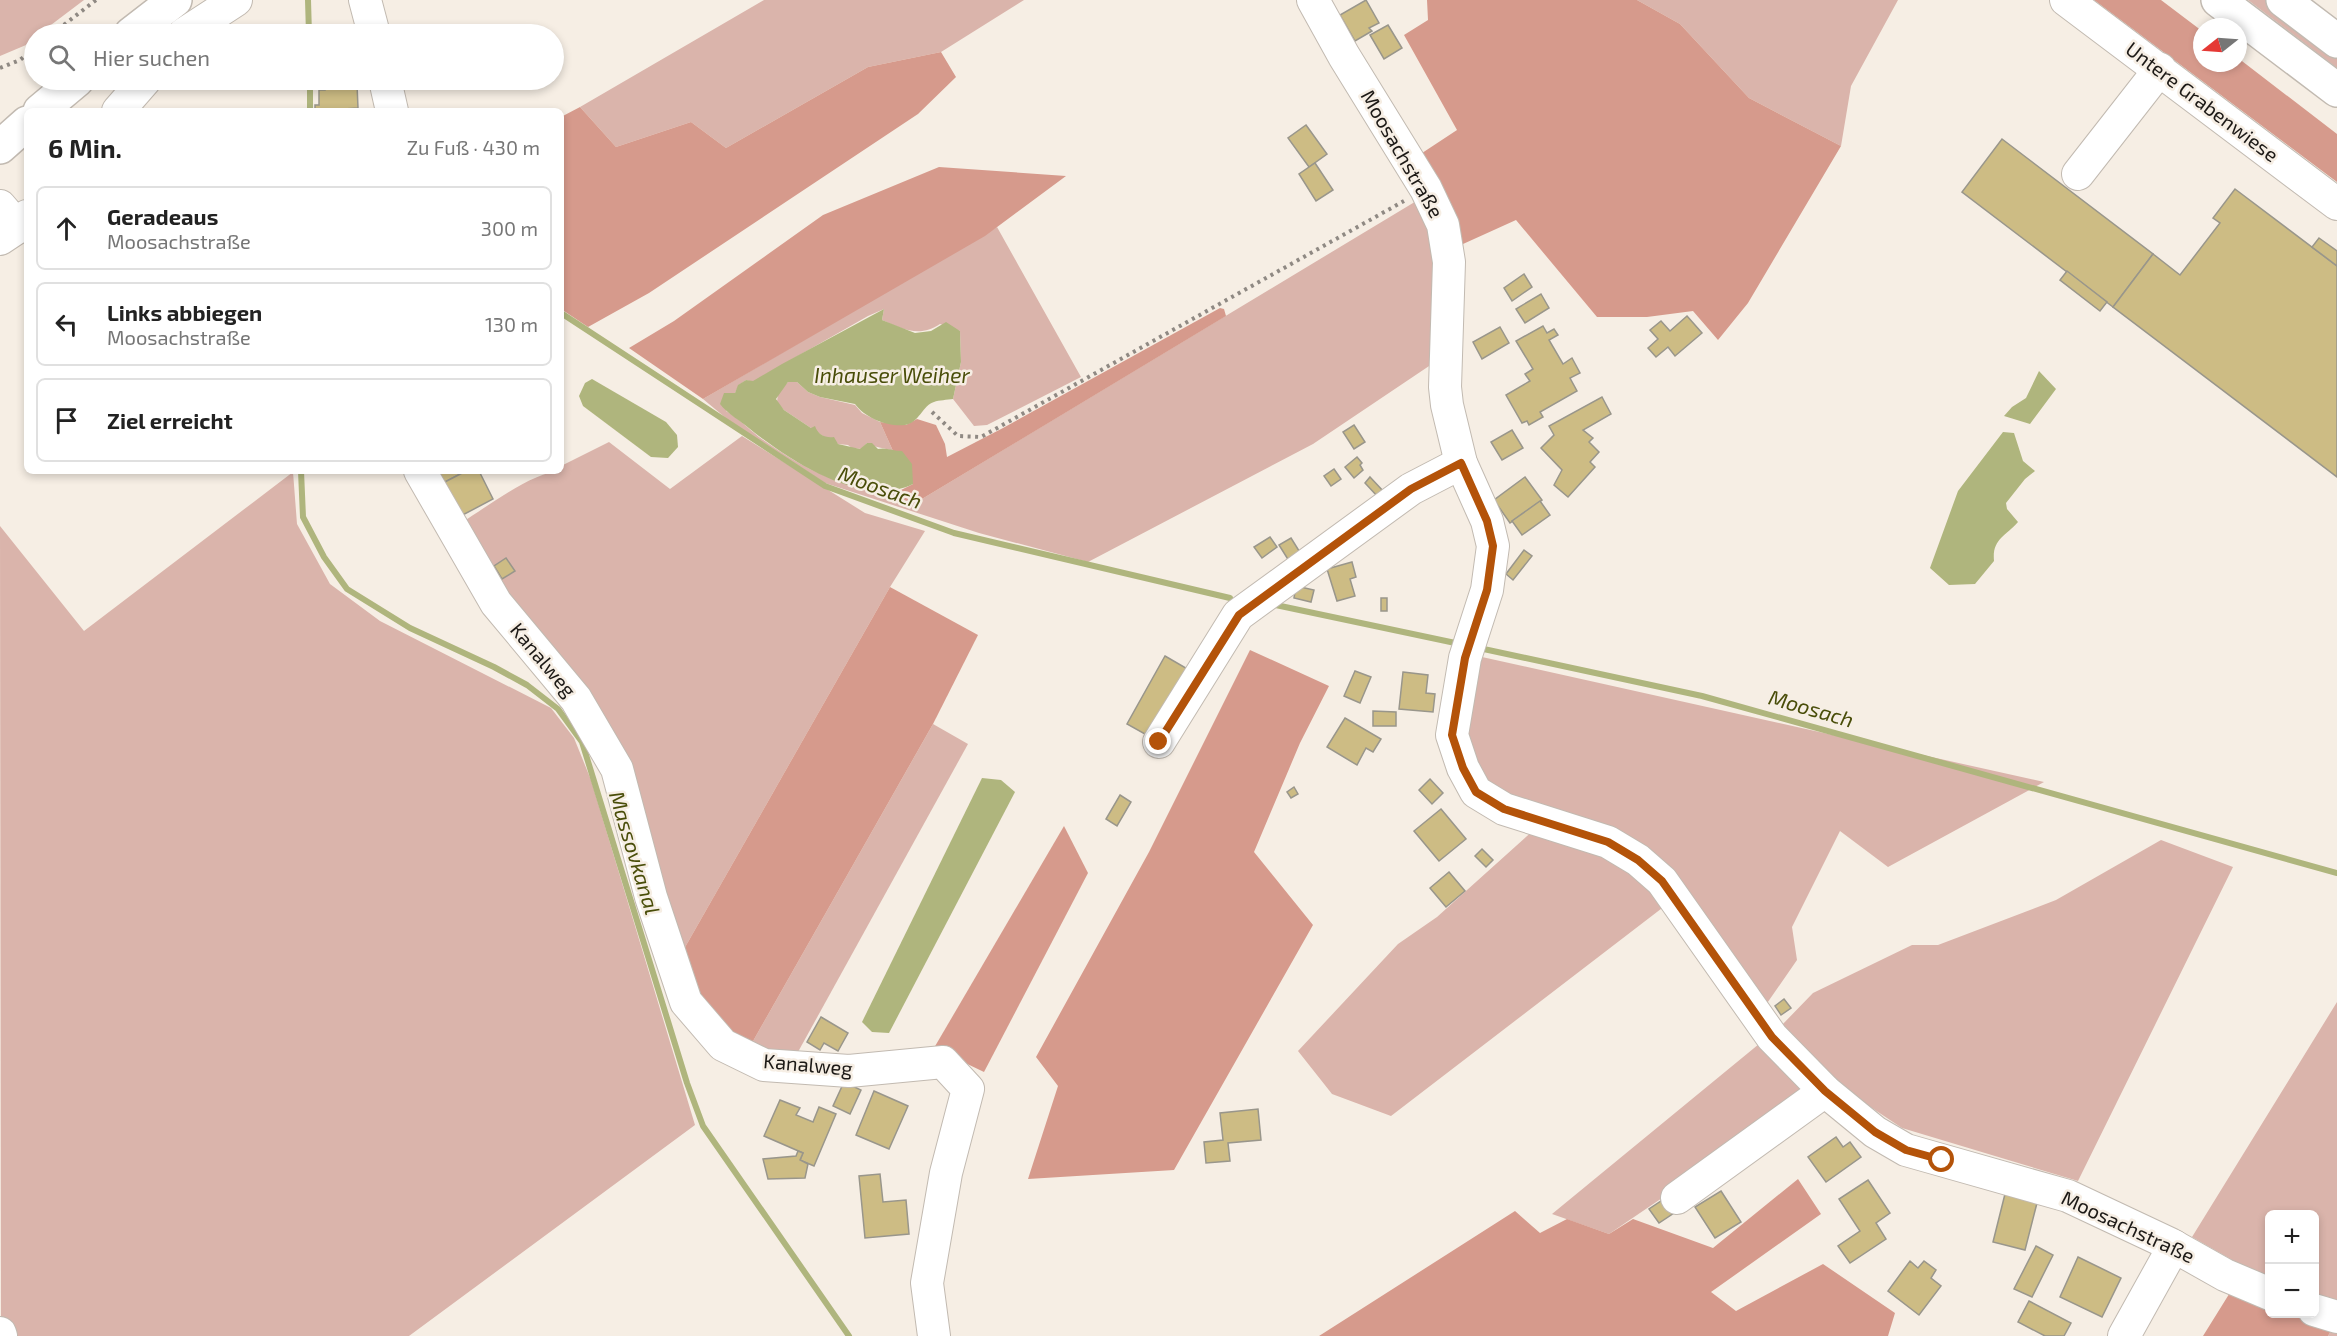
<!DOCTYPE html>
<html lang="de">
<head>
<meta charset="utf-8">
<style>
  :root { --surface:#fff; --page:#f2f2f2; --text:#222; --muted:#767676; --line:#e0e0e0 }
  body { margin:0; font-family:"Exo 2",sans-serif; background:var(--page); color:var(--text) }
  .controls { position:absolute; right:18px; bottom:18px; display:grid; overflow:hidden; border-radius:9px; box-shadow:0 3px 9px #0003 }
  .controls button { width:54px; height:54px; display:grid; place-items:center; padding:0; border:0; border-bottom:2px solid var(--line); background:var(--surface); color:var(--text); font:30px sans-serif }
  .compass { position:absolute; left:2193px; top:18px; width:54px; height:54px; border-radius:50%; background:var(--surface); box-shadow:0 3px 9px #0003; rotate:253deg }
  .stop { position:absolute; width:18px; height:18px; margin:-14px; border:4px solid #b45309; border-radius:50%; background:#fff }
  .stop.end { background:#b45309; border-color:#fff; box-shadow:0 2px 6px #0008 }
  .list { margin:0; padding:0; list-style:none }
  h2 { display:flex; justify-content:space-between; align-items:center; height:78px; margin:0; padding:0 24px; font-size:26px }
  h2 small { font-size:20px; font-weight:400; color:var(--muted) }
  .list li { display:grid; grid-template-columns:39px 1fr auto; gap:18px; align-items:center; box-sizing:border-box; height:84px; margin:0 12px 12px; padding:0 12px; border:2px solid var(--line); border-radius:9px }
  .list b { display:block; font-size:22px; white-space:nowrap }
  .list p { margin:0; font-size:20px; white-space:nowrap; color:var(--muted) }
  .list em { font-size:20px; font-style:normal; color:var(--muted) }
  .icon { flex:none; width:33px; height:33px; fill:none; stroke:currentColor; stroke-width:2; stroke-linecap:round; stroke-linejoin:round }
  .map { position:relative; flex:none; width:2337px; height:1336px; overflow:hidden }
  .search { position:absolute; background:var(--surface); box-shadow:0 3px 9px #0003; left:24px; top:24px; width:540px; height:66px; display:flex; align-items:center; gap:15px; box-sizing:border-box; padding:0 21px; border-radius:33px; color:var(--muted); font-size:22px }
  .panel { position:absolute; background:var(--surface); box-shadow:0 3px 9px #0003; left:24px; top:108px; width:540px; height:366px; border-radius:9px }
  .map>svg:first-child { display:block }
</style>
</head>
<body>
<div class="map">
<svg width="2337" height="1336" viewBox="0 0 2337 1336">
  <rect width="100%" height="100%" fill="#f6eee4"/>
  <g fill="#dab4ab">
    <polygon points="0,0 84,0 39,34 34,34 34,38 26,45 0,56"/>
    <polygon points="764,0 1024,0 941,52 868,67 726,148 691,122 616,147 580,107"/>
    <polygon points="1637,0 1898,0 1851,86 1841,146 1749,98 1680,24"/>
    <polygon points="2248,0 2266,0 2337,54 2337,68"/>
    <path d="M1418,200L1434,239L1441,358L1313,444L1088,562L979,533L825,483L727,419L703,399L997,227L1081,377L987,425L974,426L953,399L961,362L960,331L940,324C920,338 902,329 882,320L884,309L868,316L768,373L753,382L746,380L739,385L726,411C738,418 748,428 759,437C804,469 844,492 901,490L907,508Z"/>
    <path d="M788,382H797L808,392L820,397L855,405L862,413L880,422L893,451C883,447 878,449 867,443L861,449L852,448L848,445L838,444L826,438L784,410L777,402L778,393Z"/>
    <path d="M742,436L865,513L925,531L890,587L676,963L622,771L500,598L464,521C488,506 534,471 561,471V466L609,442L670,489Z"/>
    <polygon points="293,472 297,524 330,584 380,621 551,708 574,738 591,780 695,1125 409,1336 1,1336 0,526 84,631"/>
    <polygon points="1473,655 2044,782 1888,867 1840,831 1792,927 1797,960 1763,1009 1670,902 1391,1116 1332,1094 1298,1051 1398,944 1437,917 1536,828 1490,787 1460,735"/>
    <polygon points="933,724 968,744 793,1061 748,1050"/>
    <polygon points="2161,840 2233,867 2078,1181 1902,1128 1833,1082 1609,1234 1552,1214 1781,1026 1813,993 1912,945 1938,945 2056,900"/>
    <polygon points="2337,1002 2337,1336 2328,1336 2333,1327 2315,1295 2314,1214 2270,1214 2269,1281 2192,1237"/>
  </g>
  <g fill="#d69a8c">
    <polygon points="1427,0 1637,0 1680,24 1749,98 1841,146 1748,303 1718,340 1693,311 1647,317 1597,317 1516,220 1463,244 1413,159 1457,130 1404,35 1428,20"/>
    <polygon points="2094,0 2161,0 2202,31 2202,63 2238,63 2238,58 2337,134 2337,182"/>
    <polygon points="941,52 956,77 918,114 649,293 588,327 561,309 561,117 580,107 616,147 691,122 726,148 868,67"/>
    <polygon points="939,167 1066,176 985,236 703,399 629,348 674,321 823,215"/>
    <polygon points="1220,308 1224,309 1226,316 907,508 901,490 913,484 893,451 880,422 906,425 917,419 936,425 945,444 947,457 1003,428"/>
    <polygon points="890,587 978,635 933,724 748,1050 723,1038 676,963"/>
    <polygon points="1250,650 1329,686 1300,743 1254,852 1313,925 1174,1170 1028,1179 1058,1086 1036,1057 1149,852"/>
    <polygon points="1064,826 1088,873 984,1072 934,1048"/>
    <polygon points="1798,1179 1821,1214 1711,1292 1736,1311 1823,1264 1895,1313 1888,1336 1319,1336 1515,1211 1540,1233 1567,1219 1609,1234 1633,1219 1713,1248"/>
    <polygon points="2231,1291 2269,1308 2270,1314 2288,1314 2333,1327 2328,1336 2203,1336"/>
  </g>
  <g fill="#afb57d">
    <path d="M884,309L882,320L915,333L931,331L946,322L960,331L961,362L953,399C947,400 939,400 934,402C923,405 919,423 905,425C888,427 865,418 855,404L820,397L808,392L797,382H788L776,399L784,410L811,428L815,426C818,435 825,438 834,437L838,444L860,449L867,443H872L878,449C886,447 893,451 902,451L912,464L913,484C861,510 784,457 745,425C736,418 727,413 720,404L724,393H735L738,385L746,380L753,381L782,364Z"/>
    <polygon points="2039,371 2056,389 2030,424 2004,416 2012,407 2026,398"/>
    <polygon points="592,379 666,422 677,435 678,447 668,458 651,457 583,406 579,396 585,383"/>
    <path d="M2003,432L2014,433L2023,461L2035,471L2025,479L2006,503L2007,509L2018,522C2005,537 1992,539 1994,561L1975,584L1949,585L1930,568L1958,491Z"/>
    <polygon points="982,778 1001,780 1015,792 889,1033 872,1032 862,1022"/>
  </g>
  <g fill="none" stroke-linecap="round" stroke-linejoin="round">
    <g stroke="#afb57d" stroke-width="6">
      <polyline points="308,0 309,34"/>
      <polyline points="310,80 310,111"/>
      <polyline points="561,313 825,486 954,533 1230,598"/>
      <polyline points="301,471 303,517 324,557 347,589 410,628 494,667 527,685 558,709 582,742 687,1083 703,1126 849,1336"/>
      <polyline points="1271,604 1460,644"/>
      <polyline points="1479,648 1702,696 2337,873"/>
    </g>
  </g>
  <g fill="#cdbc84" stroke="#99968b" stroke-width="1.5">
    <polygon points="1366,0 1379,23 1369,28 1372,31 1355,41 1340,15"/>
    <polygon points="1388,25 1402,48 1384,59 1370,35"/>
    <rect x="318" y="80" width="39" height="4"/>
    <polygon points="325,84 357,84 358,108 315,111 315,105 319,105 319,90 325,90"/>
    <polygon points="1306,125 1327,154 1309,167 1288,138"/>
    <polygon points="2002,139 2153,254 2113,307 1962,192"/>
    <polygon points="1315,163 1333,190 1316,201 1299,174"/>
    <polygon points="2235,189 2337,266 2337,477 2113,307 2153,254 2180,275 2220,223 2213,218"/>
    <polygon points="2319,238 2337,251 2337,266 2312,247"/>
    <polygon points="2067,271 2107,302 2100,311 2060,280"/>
    <polygon points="1524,274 1532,287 1512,301 1504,288"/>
    <polygon points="1541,294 1549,308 1525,323 1516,309"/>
    <polygon points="1687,316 1702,333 1675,356 1668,347 1656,357 1648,348 1658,339 1650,330 1661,321 1670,331"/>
    <polygon points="1543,326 1547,333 1554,329 1558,335 1549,340 1563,364 1572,358 1580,373 1570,378 1577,391 1540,412 1543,417 1529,425 1527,421 1522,423 1506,395 1530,381 1525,374 1533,369 1516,341"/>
    <polygon points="1500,327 1509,343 1482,359 1473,342"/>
    <polygon points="1602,397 1611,414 1583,430 1593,438 1589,442 1599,452 1590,462 1595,467 1568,497 1554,485 1562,470 1541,448 1554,435 1549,426"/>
    <polygon points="1354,425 1365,442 1354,449 1343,432"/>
    <polygon points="1512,430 1523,448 1502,460 1491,442"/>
    <polygon points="1357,457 1362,463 1360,465 1363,470 1354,478 1345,467"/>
    <polygon points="1334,469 1341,479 1331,486 1324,476"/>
    <polygon points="436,471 466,471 441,484"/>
    <polygon points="466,471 479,471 493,499 457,518 441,484"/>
    <polygon points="1370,477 1384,492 1378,497 1365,483"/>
    <polygon points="1525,477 1542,500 1510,523 1494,500"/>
    <polygon points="1540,501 1550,515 1522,535 1512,521"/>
    <polygon points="1270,537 1277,547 1262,558 1254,547"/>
    <polygon points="1291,538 1301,554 1289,561 1279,545"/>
    <polygon points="1524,550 1532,556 1513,580 1506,574"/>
    <polygon points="506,558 515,571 502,579 494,566"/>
    <polygon points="1352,562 1356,577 1350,579 1355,596 1337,601 1327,569"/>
    <polygon points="1296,586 1314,590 1311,602 1294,598"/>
    <rect x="1381" y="598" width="6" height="13"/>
    <polygon points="1165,656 1191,671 1152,738 1127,724"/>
    <polygon points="1355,671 1371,677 1360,703 1344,696"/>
    <polygon points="1403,672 1428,675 1426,693 1435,694 1433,712 1399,709"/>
    <polygon points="1373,711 1396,712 1396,726 1373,726"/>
    <polygon points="1345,718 1381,739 1373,752 1366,748 1357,765 1327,747"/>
    <polygon points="1430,779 1443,793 1432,804 1419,790"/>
    <polygon points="1294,787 1298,794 1291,798 1287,792"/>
    <polygon points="1120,795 1131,802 1117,826 1106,819"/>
    <polygon points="1441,809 1466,839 1439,861 1414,831"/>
    <polygon points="1482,849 1493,860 1486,867 1475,856"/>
    <polygon points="1449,872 1465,891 1446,907 1430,888"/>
    <polygon points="1784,999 1791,1008 1781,1015 1775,1006"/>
    <polygon points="821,1017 848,1033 838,1051 824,1043 820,1050 807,1042"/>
    <polygon points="844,1082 861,1090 850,1114 833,1106"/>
    <polygon points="874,1091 908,1106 889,1149 856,1135"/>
    <polygon points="780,1100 800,1108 796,1115 813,1122 819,1107 836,1114 814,1166 800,1160 803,1153 764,1136"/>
    <polygon points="1258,1109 1261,1140 1228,1143 1230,1161 1206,1163 1204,1142 1223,1140 1220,1113"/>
    <polygon points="1836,1137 1843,1147 1850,1142 1861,1157 1826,1182 1808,1157"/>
    <polygon points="798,1151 803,1153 800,1160 808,1164 805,1178 768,1179 763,1159 796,1156"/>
    <polygon points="880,1174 883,1202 906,1200 909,1234 865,1238 859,1176"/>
    <polygon points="1868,1180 1890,1213 1876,1223 1886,1239 1850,1263 1838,1246 1860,1231 1839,1199"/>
    <polygon points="1721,1191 1741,1222 1715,1238 1695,1207"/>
    <polygon points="2005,1194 2037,1203 2025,1250 1993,1242"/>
    <polygon points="1670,1195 1680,1209 1659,1223 1649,1209"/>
    <polygon points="2036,1246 2053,1255 2032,1297 2014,1289"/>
    <polygon points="2078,1257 2121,1278 2102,1317 2060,1297"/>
    <polygon points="1910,1261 1918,1268 1924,1261 1936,1270 1931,1278 1941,1286 1919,1315 1888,1291"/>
    <polygon points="2029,1301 2071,1323 2064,1336 2045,1336 2018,1322"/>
  </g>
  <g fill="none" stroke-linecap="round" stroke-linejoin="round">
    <defs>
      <g id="minor">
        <polyline points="365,0 374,34"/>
        <polyline points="1313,0 1344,56 1426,189 1443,225 1449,262 1445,387 1447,405 1461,463 1487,521 1493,546 1487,590 1465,658 1452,735 1463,768 1476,792 1504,809 1608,842 1638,860 1662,881 1772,1037 1825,1091 1875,1132 1906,1150 2068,1196 2170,1244 2225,1275 2270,1294"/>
        <polyline points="2066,0 2337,204"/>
        <polyline points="184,34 236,0"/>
        <polyline points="385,80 392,111"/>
        <polyline points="118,111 145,80"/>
        <polyline points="2078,174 2160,69"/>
        <polyline points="0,206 18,227"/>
        <polyline points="0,239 18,227 27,216"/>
        <polyline points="420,471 496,603 576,699 617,769 651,897 686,1002 723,1045 764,1065 849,1071 943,1062 968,1089 946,1173 927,1283 934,1336"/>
        <polyline points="1159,742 1238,615 1411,489 1461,463"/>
        <polyline points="1677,1198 1825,1091"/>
        <polyline points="2314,1310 2337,1317"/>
        <polyline points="0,1333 1,1336"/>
        <polyline points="2124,1336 2174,1246"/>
      </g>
      <g id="major">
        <polyline points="131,34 175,0"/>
        <polyline points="40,111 77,80"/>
        <polyline points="0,147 27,123"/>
      </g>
      <g id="highway">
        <polyline points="2218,0 2337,90"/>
        <polyline points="2283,0 2337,41"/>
      </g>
    </defs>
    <use href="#minor" stroke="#c2bab1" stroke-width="34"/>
    <use href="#major" stroke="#c2bab1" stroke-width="36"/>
    <use href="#highway" stroke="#c2bab1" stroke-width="36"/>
    <g stroke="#8f8983" stroke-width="4" stroke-dasharray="3 4.5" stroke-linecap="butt">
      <polyline points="52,34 96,0"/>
      <polyline points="0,68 20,60 34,48"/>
      <polyline points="932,412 958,436 981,437 1404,201"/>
    </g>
    <use href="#minor" stroke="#fff" stroke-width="32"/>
    <use href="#major" stroke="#fff" stroke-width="33"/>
    <use href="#highway" stroke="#fff" stroke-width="33"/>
  </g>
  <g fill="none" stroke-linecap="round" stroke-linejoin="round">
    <polyline stroke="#b45309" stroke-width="8" points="1159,742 1239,615 1411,489 1461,463 1487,521 1493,546 1487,590 1465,658 1452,735 1463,768 1476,792 1504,809 1608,842 1638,860 1662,881 1772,1037 1825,1091 1875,1132 1906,1150 1942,1160"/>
  </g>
  <g text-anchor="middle" stroke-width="5" stroke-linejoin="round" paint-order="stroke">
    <g font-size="20" fill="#1c1916" stroke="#f6eee4">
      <text transform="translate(2202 102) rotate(37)" y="7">Untere Grabenwiese</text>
      <text transform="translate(1402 154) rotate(60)" y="7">Moosachstraße</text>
      <text transform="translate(543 660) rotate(50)" y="7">Kanalweg</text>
      <text transform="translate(808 1065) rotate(5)" y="7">Kanalweg</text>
      <text transform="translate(2128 1227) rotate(25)" y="7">Moosachstraße</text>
    </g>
    <g font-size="21" font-style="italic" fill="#494d09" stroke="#f6eee4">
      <text x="892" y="383">Inhauser Weiher</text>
      <text transform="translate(880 488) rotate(20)" y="7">Moosach</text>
      <text transform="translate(1811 709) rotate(16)" y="7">Moosach</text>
      <text transform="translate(634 853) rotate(73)" y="7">Massovkanal</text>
    </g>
  </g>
</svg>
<div class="controls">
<button>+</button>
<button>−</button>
</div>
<svg class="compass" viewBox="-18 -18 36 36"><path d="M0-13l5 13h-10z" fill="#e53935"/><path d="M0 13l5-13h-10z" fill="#767676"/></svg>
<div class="stop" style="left:1942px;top:1160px"></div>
<div class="stop end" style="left:1159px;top:742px"></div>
<div class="search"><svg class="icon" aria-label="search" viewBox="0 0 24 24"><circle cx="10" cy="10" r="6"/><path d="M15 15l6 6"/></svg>Hier suchen</div>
<section class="panel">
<h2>6 Min.<small>Zu Fuß · 430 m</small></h2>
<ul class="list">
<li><svg class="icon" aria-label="ahead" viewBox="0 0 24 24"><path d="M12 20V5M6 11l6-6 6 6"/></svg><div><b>Geradeaus</b><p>Moosachstraße</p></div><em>300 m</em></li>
<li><svg class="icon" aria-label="left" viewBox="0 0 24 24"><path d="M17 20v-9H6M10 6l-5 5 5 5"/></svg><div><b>Links abbiegen</b><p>Moosachstraße</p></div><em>130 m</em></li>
<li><svg class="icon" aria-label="arrive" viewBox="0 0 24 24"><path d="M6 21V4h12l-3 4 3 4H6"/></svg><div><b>Ziel erreicht</b></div></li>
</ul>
</section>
</div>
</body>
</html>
